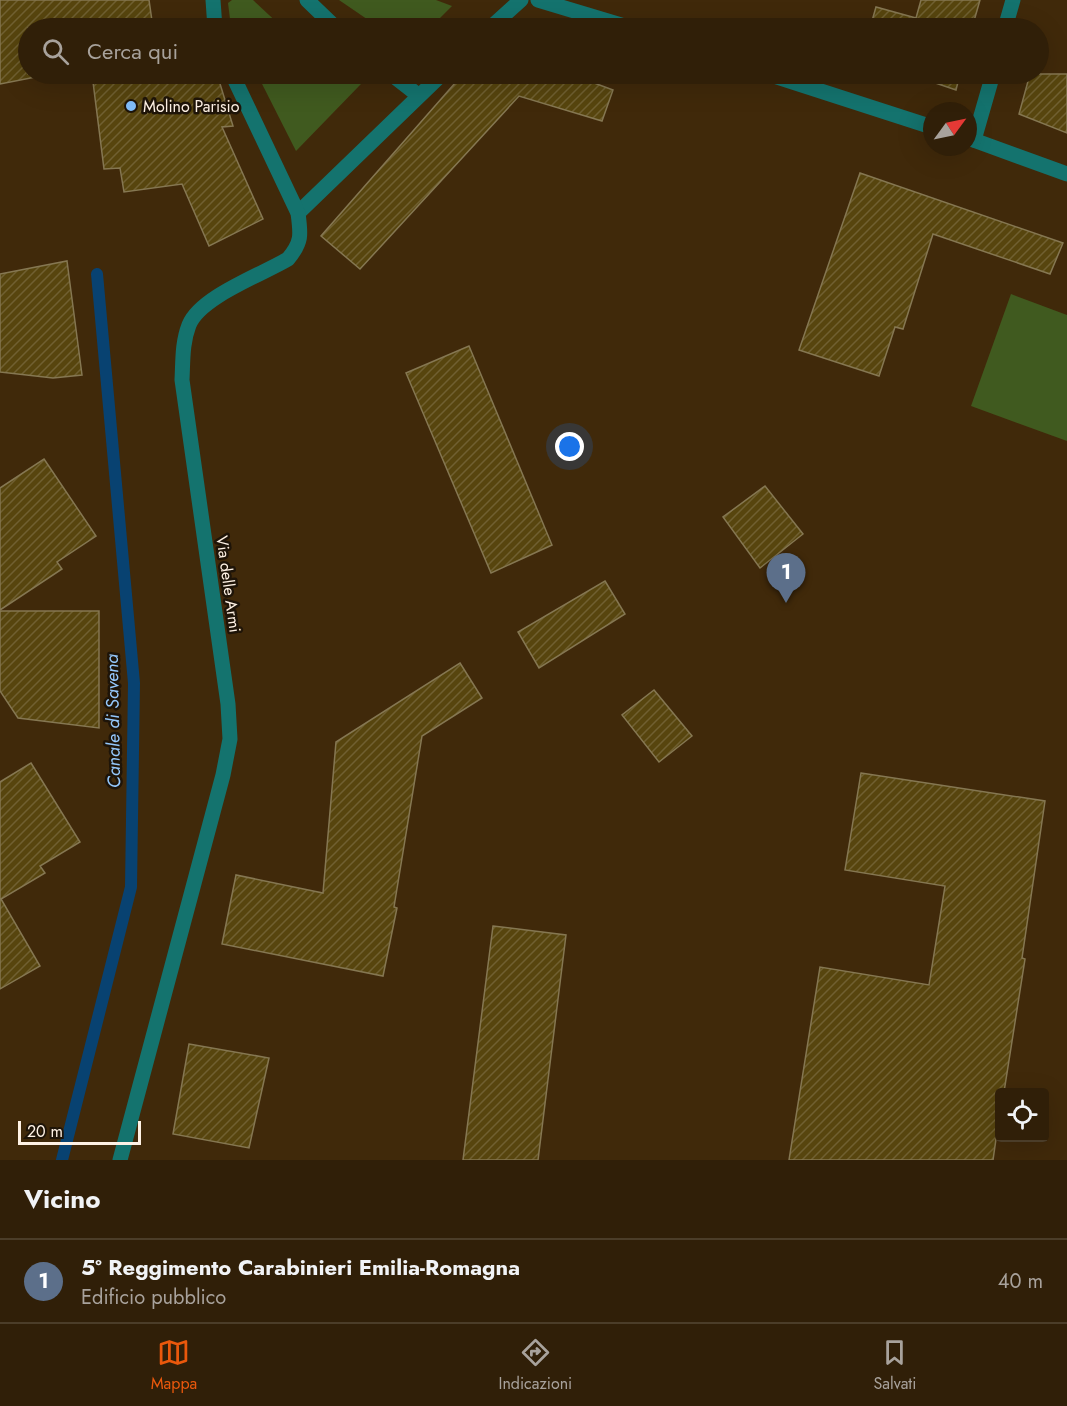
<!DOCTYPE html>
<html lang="it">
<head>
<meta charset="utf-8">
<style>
  :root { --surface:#301f08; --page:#3c2c16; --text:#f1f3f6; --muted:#a8a29c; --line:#4b3d29; --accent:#ea580c }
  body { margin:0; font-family:Jost,sans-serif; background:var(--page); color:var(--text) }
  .controls { position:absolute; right:18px; bottom:18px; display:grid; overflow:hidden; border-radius:6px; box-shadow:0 6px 24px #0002 }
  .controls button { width:54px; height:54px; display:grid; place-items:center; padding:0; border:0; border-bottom:2px solid var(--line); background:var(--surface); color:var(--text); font:30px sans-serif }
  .compass { position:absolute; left:923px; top:102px; width:54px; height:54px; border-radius:50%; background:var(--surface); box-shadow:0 6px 24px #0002; rotate:57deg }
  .scale { position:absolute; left:18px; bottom:15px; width:123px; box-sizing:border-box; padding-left:6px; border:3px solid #fff2e5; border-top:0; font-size:16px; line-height:21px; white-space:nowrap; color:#fff2e5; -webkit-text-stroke:4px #1e1408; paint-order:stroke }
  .you { position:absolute; left:570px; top:447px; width:21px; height:21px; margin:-15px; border:4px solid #fff; border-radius:50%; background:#1a73e8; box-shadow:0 0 0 9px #1a73e833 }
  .badge { display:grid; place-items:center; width:39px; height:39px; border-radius:50%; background:var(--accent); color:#fff; font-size:20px; font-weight:700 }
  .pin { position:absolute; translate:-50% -50px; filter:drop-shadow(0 2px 3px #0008) }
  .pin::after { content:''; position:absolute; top:32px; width:21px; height:18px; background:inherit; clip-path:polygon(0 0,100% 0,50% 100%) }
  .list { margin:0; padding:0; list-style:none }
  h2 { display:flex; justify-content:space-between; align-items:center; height:78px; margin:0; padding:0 24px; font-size:26px }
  h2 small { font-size:20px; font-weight:400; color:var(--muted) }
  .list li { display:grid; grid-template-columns:39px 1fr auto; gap:18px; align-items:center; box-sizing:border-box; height:84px; padding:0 24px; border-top:2px solid var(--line) }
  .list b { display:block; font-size:22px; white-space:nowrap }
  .list p { margin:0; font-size:20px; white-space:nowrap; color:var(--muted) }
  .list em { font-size:20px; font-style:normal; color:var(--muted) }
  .icon { flex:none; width:33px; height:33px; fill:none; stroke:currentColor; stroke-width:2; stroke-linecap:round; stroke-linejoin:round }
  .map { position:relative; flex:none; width:1067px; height:1160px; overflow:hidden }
  .search { position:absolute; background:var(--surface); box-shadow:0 6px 24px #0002; left:18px; right:18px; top:18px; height:66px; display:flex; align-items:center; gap:15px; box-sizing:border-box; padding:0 21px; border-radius:33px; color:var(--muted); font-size:22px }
  .sheet { height:162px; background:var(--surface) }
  nav { display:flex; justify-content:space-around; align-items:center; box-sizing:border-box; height:84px; border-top:2px solid var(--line); background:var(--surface); font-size:16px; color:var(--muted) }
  nav a { display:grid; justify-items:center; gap:3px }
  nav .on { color:var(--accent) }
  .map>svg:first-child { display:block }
</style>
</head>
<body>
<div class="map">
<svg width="1067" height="1160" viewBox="0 0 1067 1160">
  <defs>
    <pattern id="building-hatch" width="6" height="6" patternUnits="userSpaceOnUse" patternTransform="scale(1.5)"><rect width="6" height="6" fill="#57450e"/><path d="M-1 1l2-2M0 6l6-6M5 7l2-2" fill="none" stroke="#706031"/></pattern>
  </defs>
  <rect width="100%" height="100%" fill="#40290a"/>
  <g fill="#405a1f">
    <polygon points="232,0 253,0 283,28 235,28 230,19 228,3"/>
    <polygon points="339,0 436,0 452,6 430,28 380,28"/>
    <polygon points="257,74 347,74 361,84 296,151"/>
    <polygon points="1011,294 1067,315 1067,441 971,406"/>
  </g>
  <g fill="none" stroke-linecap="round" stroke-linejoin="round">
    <polyline stroke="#084271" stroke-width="12" points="62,1160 131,887 134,683 97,274"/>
  </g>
  <g fill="url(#building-hatch)" stroke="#857752" stroke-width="1.5">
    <polygon points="0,0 149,0 153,28 28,28 28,74 51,74 0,84"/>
    <polygon points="921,0 980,0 972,28 870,28 876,7 916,18"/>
    <polygon points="92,74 217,74 233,126 222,127 263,219 209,246 182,184 124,192 120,168 104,169"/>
    <polygon points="463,74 570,74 613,90 602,121 519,96 360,269 321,236"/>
    <polygon points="909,74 960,74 956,90"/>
    <polygon points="1030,74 1067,74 1067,133 1019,114"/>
    <polygon points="860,173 1063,243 1050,274 933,234 903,329 895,327 879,376 799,350"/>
    <polygon points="67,261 82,375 53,378 0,372 0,274"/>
    <polygon points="469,346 552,545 491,573 406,373"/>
    <polygon points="44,459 96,536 57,562 62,569 0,610 0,488"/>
    <polygon points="765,486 803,534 760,568 723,517"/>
    <polygon points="605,581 625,614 539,668 518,632"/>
    <polygon points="0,611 99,611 99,728 18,718 0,691"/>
    <polygon points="460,663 482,698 422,736 394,907 397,908 383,976 222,944 236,875 323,893 336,742"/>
    <polygon points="654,690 692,736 659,762 622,715"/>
    <polygon points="31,763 80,842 40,866 45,873 1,899 40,966 0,989 0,782"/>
    <polygon points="861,773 1045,801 1022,958 1025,959 1004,1092 999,1092 999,1118 993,1160 789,1160 820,967 929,985 945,886 845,870"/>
    <polygon points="493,926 566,935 538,1160 463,1160"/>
    <polygon points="189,1044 269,1058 249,1148 173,1134"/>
  </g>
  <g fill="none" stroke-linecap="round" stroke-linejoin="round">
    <g stroke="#14736e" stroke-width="15">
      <polyline points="307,0 336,28"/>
      <polyline points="490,28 521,0"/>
      <polyline points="391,74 418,95"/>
      <polyline points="298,213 442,74"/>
    </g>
    <g stroke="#14736e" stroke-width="15">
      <polyline points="213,0 215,28"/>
      <polyline points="538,0 631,28"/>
      <polyline points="1005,28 1013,0"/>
      <polyline points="768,74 932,127"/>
      <polyline points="968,138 1067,174"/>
      <polyline points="974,140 993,74"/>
      <path d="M120,1160L223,775L230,739L228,704L182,380C183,361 182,343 189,325C200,297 261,275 288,259C302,242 301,235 298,213L232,74"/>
    </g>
  </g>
  <circle fill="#80bdfa" stroke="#1e1408" stroke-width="2" cx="131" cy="106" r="6"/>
  <g text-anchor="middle" stroke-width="5" stroke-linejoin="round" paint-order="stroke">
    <g font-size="16" fill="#fff2e5" stroke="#1e1408" text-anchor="start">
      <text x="143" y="112">Molino Parisio</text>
    </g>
    <g font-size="16" fill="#fff2e5" stroke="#1e1408">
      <text transform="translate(229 584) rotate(82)" y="6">Via delle Armi</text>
    </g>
    <g font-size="18" font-style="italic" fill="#95c8fc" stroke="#1e1408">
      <text transform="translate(113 721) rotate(-91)" y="6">Canale di Savena</text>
    </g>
  </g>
</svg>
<div class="controls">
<button><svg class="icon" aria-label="locate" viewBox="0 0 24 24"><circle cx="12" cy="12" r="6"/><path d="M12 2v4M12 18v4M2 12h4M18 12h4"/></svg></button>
</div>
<svg class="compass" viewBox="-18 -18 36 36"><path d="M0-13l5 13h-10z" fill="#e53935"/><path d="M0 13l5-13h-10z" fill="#a8a29c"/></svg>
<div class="scale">20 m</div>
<div class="you"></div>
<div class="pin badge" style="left:786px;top:603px;background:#5c6f8a">1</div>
<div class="search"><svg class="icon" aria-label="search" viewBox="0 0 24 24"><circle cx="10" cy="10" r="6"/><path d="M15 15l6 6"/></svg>Cerca qui</div>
</div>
<section class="sheet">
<h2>Vicino<small></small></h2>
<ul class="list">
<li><span class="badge" style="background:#5c6f8a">1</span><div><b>5° Reggimento Carabinieri Emilia-Romagna</b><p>Edificio pubblico</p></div><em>40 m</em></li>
</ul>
</section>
<nav>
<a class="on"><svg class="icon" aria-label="map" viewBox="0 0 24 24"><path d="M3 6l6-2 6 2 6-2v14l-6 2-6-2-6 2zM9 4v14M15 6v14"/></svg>Mappa</a>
<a><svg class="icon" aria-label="directions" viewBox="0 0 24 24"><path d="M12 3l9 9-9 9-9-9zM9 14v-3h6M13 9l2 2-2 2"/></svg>Indicazioni</a>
<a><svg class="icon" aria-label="saved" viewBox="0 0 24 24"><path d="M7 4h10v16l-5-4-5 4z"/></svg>Salvati</a>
</nav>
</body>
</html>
